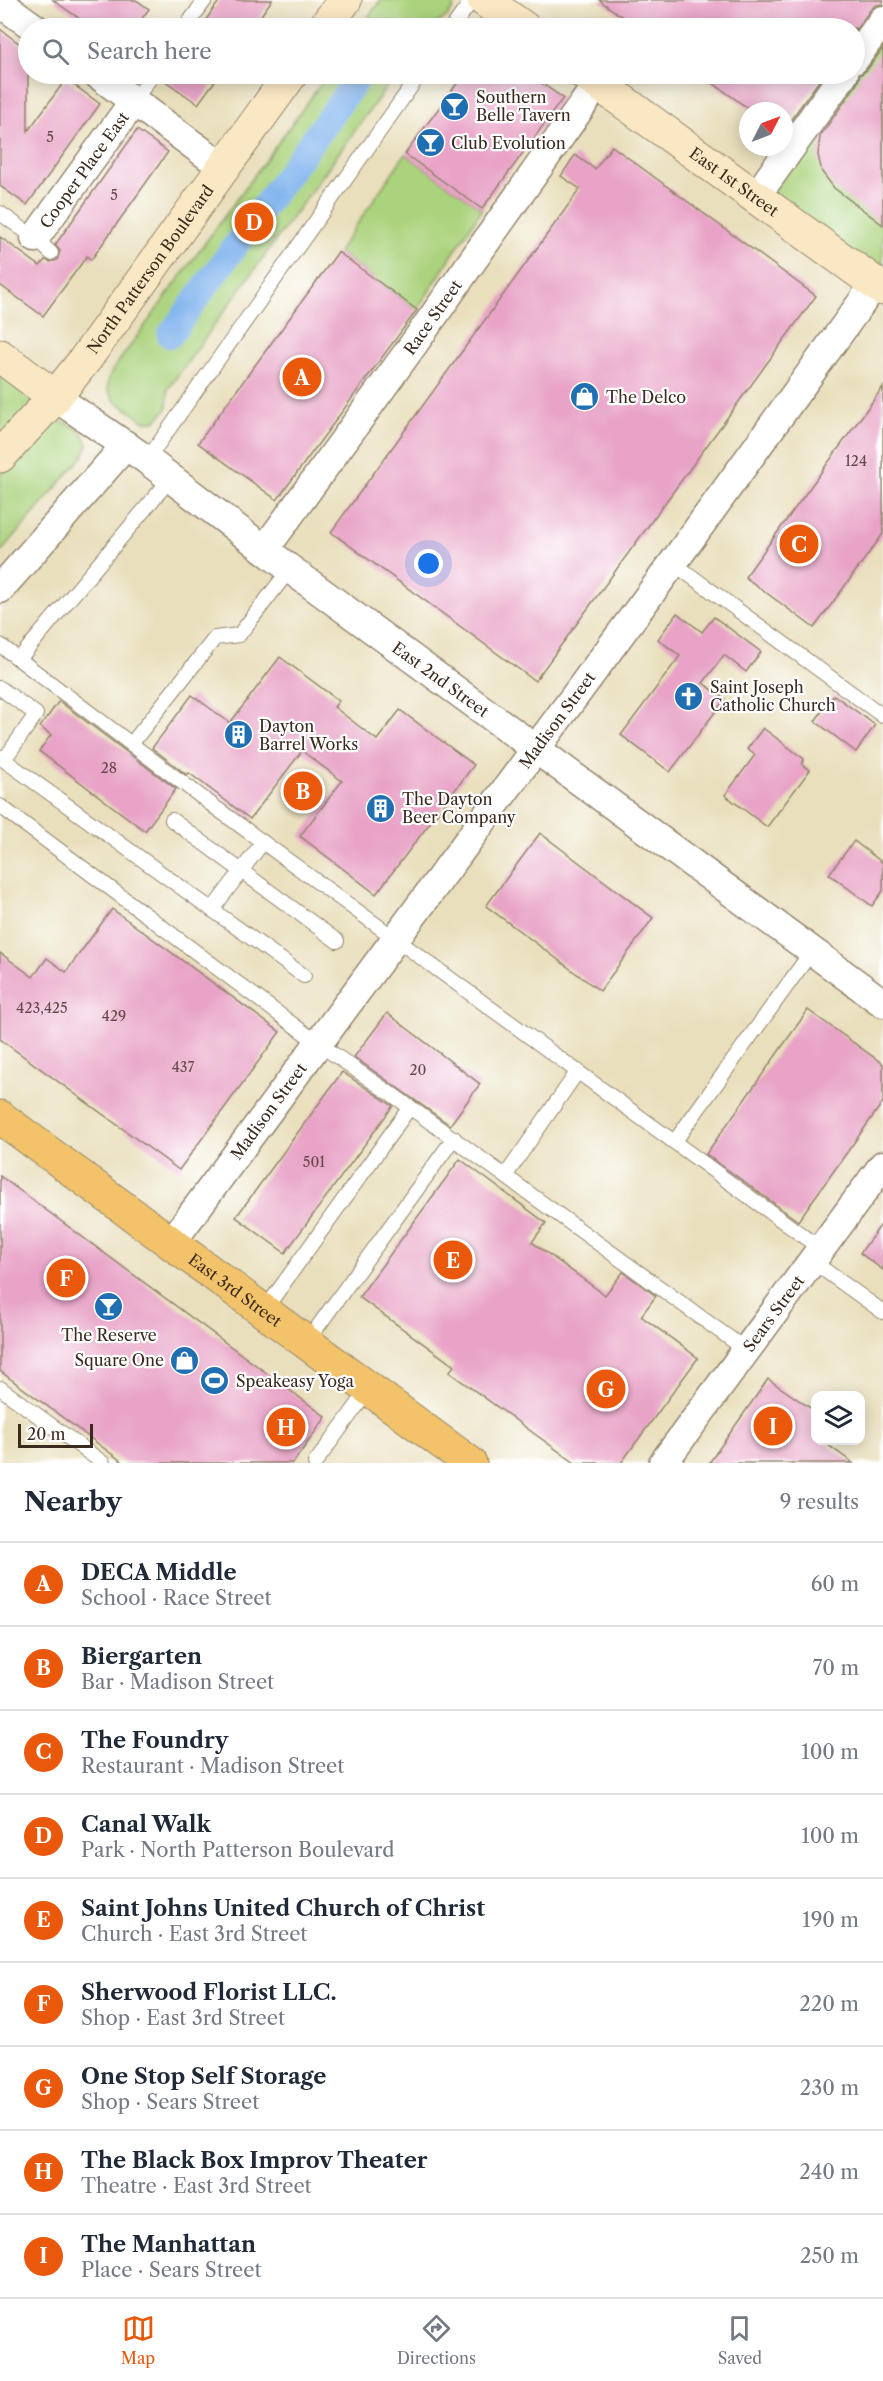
<!DOCTYPE html>
<html lang="en">
<head>
<meta charset="utf-8">
<style>
  :root { --surface:#fff; --page:#f6f6f7; --text:#1f2937; --muted:#747a83; --line:#e0e1e3; --accent:#ea580c }
  body { margin:0; font-family:"Libre Caslon Text",serif; background:var(--page); color:var(--text) }
  .controls { position:absolute; right:18px; bottom:18px; display:grid; overflow:hidden; border-radius:12px; box-shadow:0 3px 15px #0003 }
  .controls button { width:54px; height:54px; display:grid; place-items:center; padding:0; border:0; border-bottom:2px solid var(--line); background:var(--surface); color:var(--text); font:30px sans-serif }
  .compass { position:absolute; left:739px; top:102px; width:54px; height:54px; border-radius:50%; background:var(--surface); box-shadow:0 3px 15px #0003; rotate:48deg }
  .scale { position:absolute; left:18px; bottom:15px; width:75px; box-sizing:border-box; padding-left:6px; border:3px solid #3b2a1e; border-top:0; font-size:16px; line-height:21px; white-space:nowrap; color:#3b2a1e; -webkit-text-stroke:4px #fff; paint-order:stroke }
  .you { position:absolute; left:429px; top:564px; width:21px; height:21px; margin:-15px; border:4px solid #fff; border-radius:50%; background:#1a73e8; box-shadow:0 0 0 9px #1a73e833 }
  .badge { display:grid; place-items:center; width:39px; height:39px; border-radius:50%; background:var(--accent); color:#fff; font-size:20px; font-weight:700 }
  .pin { position:absolute; translate:-50% -50%; border:3px solid #fff; box-shadow:0 2px 6px #0006 }
  .list { margin:0; padding:0; list-style:none }
  h2 { display:flex; justify-content:space-between; align-items:center; height:78px; margin:0; padding:0 24px; font-size:26px }
  h2 small { font-size:20px; font-weight:400; color:var(--muted) }
  .list li { display:grid; grid-template-columns:39px 1fr auto; gap:18px; align-items:center; box-sizing:border-box; height:84px; padding:0 24px; border-top:2px solid var(--line) }
  .list b { display:block; font-size:22px; white-space:nowrap }
  .list p { margin:0; font-size:20px; white-space:nowrap; color:var(--muted) }
  .list em { font-size:20px; font-style:normal; color:var(--muted) }
  .icon { flex:none; width:33px; height:33px; fill:none; stroke:currentColor; stroke-width:2; stroke-linecap:round; stroke-linejoin:round }
  .map { position:relative; flex:none; width:883px; height:1463px; overflow:hidden }
  .search { position:absolute; background:var(--surface); box-shadow:0 3px 15px #0003; left:18px; right:18px; top:18px; height:66px; display:flex; align-items:center; gap:15px; box-sizing:border-box; padding:0 21px; border-radius:33px; color:var(--muted); font-size:22px }
  .sheet { height:834px; background:var(--surface) }
  nav { display:flex; justify-content:space-around; align-items:center; box-sizing:border-box; height:84px; border-top:2px solid var(--line); background:var(--surface); font-size:16px; color:var(--muted) }
  nav a { display:grid; justify-items:center; gap:3px }
  nav .on { color:var(--accent) }
  .map>svg:first-child { display:block }
</style>
</head>
<body>
<div class="map">
<svg width="883" height="1463" viewBox="0 0 883 1463">
  <rect width="100%" height="100%" fill="#fff"/>
  <filter id="ink" filterUnits="userSpaceOnUse"><feTurbulence type="fractalNoise" baseFrequency=".0167" numOctaves="2"/><feDisplacementMap in="SourceGraphic" scale="12" xChannelSelector="R" yChannelSelector="G"/><feConvolveMatrix kernelMatrix="1 2 1 2 8 2 1 2 1" color-interpolation-filters="sRGB"/></filter>
  <filter id="wash" filterUnits="userSpaceOnUse"><feTurbulence type="fractalNoise" baseFrequency=".008" numOctaves="4" result="noise"/><feDisplacementMap in="SourceGraphic" scale="24" xChannelSelector="R" yChannelSelector="G"/><feGaussianBlur stdDeviation="1.35" result="paint"/><feColorMatrix in="noise" values="0 0 0 0 0 0 0 0 0 0 0 0 0 0 0 0 0 1.4 0 .05"/><feComposite in="paint" operator="in"/></filter>
  <g filter="url(#wash)">
    <rect width="100%" height="100%" fill="#e9dfbc"/>
    <g fill="#abd37d" stroke="#737e4e" stroke-width="1.5">
      <polygon points="381,0 452,0 454,7 447,17 429,28 360,28"/>
      <polygon points="883,20 883,289 760,197"/>
      <polygon points="328,74 396,74 168,389 167,409 155,421 144,421 114,400 108,390 108,380 112,371"/>
      <polygon points="405,154 482,209 417,310 338,252"/>
      <polygon points="0,356 55,397 0,456"/>
      <path d="M55,421C71,423 82,428 88,444L83,456L0,553V475L45,427Z"/>
    </g>
    <g fill="none" stroke-linecap="round" stroke-linejoin="round">
      <polyline stroke="#81b4ee" stroke-width="26" points="170,335 361,74"/>
    </g>
    <g id="blocks">
      <g fill="#e8a3c6">
        <polygon points="53,0 136,0 149,9 135,28 93,28"/>
        <polygon points="220,0 272,0 252,28 200,28"/>
        <polygon points="599,0 883,0 883,4 876,5 870,10 855,31 855,28 638,28"/>
        <polygon points="0,29 28,50 28,131 66,79 100,104 27,205 0,186"/>
        <polygon points="883,48 883,225 834,188 822,172 818,155 820,136 857,84 860,75 867,70"/>
        <polygon points="162,74 220,74 198,104 161,78"/>
        <polygon points="464,74 528,74 563,98 482,209 405,154"/>
        <polygon points="700,74 824,74 784,129 784,111 752,111"/>
        <polygon points="137,130 168,152 91,260 87,256 43,316 0,285 0,237 40,266 45,260 50,262 57,260 60,251 55,245"/>
        <polygon points="612,146 816,296 535,681 331,532 580,189 561,176 575,155 595,169"/>
        <polygon points="338,252 417,310 277,500 198,443"/>
        <polygon points="883,387 883,534 814,628 745,577"/>
        <polygon points="677,613 702,632 714,617 761,652 746,672 724,655 703,683 725,699 670,772 621,735 680,656 658,639"/>
        <polygon points="280,657 339,701 334,707 377,740 400,710 474,765 376,894 300,836 342,781 302,751 250,819 189,773 187,775 152,748 192,695 230,723"/>
        <polygon points="834,695 875,725 856,752 815,721"/>
        <polygon points="59,701 176,789 145,831 39,751 51,735 40,727"/>
        <polygon points="763,728 804,759 802,765 810,770 767,827 725,795 755,755 747,749"/>
        <polygon points="540,833 653,918 600,991 486,906"/>
        <polygon points="854,841 883,863 883,891 872,906 829,874"/>
        <polygon points="112,909 280,1032 179,1170 0,1039 0,953 33,977 47,958 66,972"/>
        <polygon points="808,1010 883,1064 883,1102 798,1221 706,1154"/>
        <polygon points="387,1013 480,1084 450,1125 354,1057"/>
        <polygon points="342,1072 393,1106 285,1253 236,1217"/>
        <polygon points="460,1159 546,1223 532,1242 605,1295 623,1272 656,1296 641,1316 698,1358 621,1463 575,1463 449,1372 454,1366 359,1297"/>
        <polygon points="0,1176 326,1417 293,1463 124,1463 0,1371"/>
        <polygon points="883,1222 883,1270 860,1253"/>
        <polygon points="768,1379 816,1412 816,1440 821,1440 853,1463 709,1463"/>
      </g>
    </g>
  </g>
  <g filter="url(#ink)">
    <use href="#blocks" fill-opacity="0" stroke="#92846d" stroke-width="1.5"/>
    <g fill="none" stroke-linecap="round" stroke-linejoin="round">
      <defs>
        <g id="lane">
          <polyline points="185,28 205,0"/>
          <polyline points="452,28 472,0"/>
          <polyline points="134,101 153,74"/>
          <polyline points="0,213 35,238 51,253"/>
          <polyline points="147,460 420,74"/>
          <polyline points="673,563 883,716"/>
          <polyline points="0,645 216,808 821,1249"/>
          <polyline points="19,659 171,478"/>
          <polyline points="0,688 36,714 4,760"/>
          <polyline points="132,743 215,638 239,635 290,569"/>
          <polyline points="0,757 304,976"/>
          <polyline points="0,806 319,1044 388,1092"/>
          <polyline points="172,820 337,941"/>
          <polyline points="212,910 263,842"/>
          <polyline points="393,1095 746,1350"/>
          <polyline points="675,1141 812,951"/>
          <polyline points="506,1175 578,1071"/>
          <polyline points="812,1261 883,1312"/>
          <polyline points="263,1312 410,1107"/>
          <polyline points="306,1343 454,1138"/>
          <polyline points="0,1388 103,1463"/>
          <polyline points="315,1463 369,1389"/>
        </g>
        <g id="street">
          <polyline points="0,3 35,28"/>
          <polyline points="854,60 883,20"/>
          <polyline points="97,74 223,167"/>
          <polyline points="767,181 844,74"/>
          <path id="s1" d="M35,238L134,101"/>
          <path id="s2" d="M55,397L147,460L290,569L883,1003"/>
          <path id="s3" d="M265,549L413,345L598,83"/>
          <polyline points="0,589 126,445"/>
          <path id="s4" d="M171,1243L673,563L875,284"/>
          <path id="s5" d="M663,1463L883,1165"/>
        </g>
        <g id="secondary">
          <polyline points="484,0 524,28"/>
          <polyline points="324,28 345,0"/>
          <path id="s6" d="M585,74L883,289"/>
          <polyline points="0,356 55,397"/>
          <path id="s7" d="M0,456L55,397L84,361L291,74"/>
        </g>
        <g id="primary">
          <path id="s8" d="M0,1117L470,1463"/>
        </g>
      </defs>
      <use href="#lane" stroke="#92846d" stroke-width="16"/>
      <use href="#street" stroke="#92846d" stroke-width="31"/>
      <use href="#secondary" stroke="#92846d" stroke-width="35"/>
      <use href="#primary" stroke="#92846d" stroke-width="35"/>
      <use href="#lane" stroke="#fff" stroke-width="14"/>
      <use href="#street" stroke="#fff" stroke-width="28"/>
      <use href="#secondary" stroke="#fae7c3" stroke-width="33"/>
      <use href="#primary" stroke="#f2c36a" stroke-width="33"/>
    </g>
  </g>
  <defs>
    <symbol id="bar-disc" viewBox="-11 -11 22 22"><circle r="9.5" fill="#1f6fb2" stroke="#fff"/><path d="M-6-5H6L.8 .8V4.5H3.5V6h-7V4.5H-.8V.8Z" fill="#fff"/></symbol>
    <symbol id="shop-disc" viewBox="-11 -11 22 22"><circle r="9.5" fill="#1f6fb2" stroke="#fff"/><path d="M-5-2.5h2.3a2.7 3.5 0 0 1 5.4 0H5L5.5 6h-11ZM-1.5-2.5h3a1.5 2.3 0 0 0-3 0Z" fill="#fff"/></symbol>
    <symbol id="church-disc" viewBox="-11 -11 22 22"><circle r="9.5" fill="#1f6fb2" stroke="#fff"/><path d="M-1.2-6h2.4v3.5h3.3v2.4h-3.3V6h-2.4V-.1h-3.3v-2.4h3.3Z" fill="#fff"/></symbol>
    <symbol id="building-disc" viewBox="-11 -11 22 22"><circle r="9.5" fill="#1f6fb2" stroke="#fff"/><path d="M-4-6H4V6H1V3H-1V6H-4ZM-2.5-4.3h1.7v1.8h-1.7ZM.8-4.3h1.7v1.8H.8ZM-2.5-1h1.7V.8h-1.7ZM.8-1h1.7V.8H.8Z" fill="#fff"/></symbol>
    <symbol id="stadium-disc" viewBox="-11 -11 22 22"><circle r="9.5" fill="#1f6fb2" stroke="#fff"/><path d="M0-5a6.5 5 0 1 0 0 10a6.5 5 0 1 0 0-10ZM-3.5-1.8h7v3.6h-7Z" fill="#fff"/></symbol>
  </defs>
  <g fill-rule="evenodd">
    <use href="#bar-disc" x="438" y="90" width="33" height="33"/>
    <use href="#bar-disc" x="414" y="126" width="33" height="33"/>
    <use href="#shop-disc" x="568" y="380" width="33" height="33"/>
    <use href="#church-disc" x="672" y="680" width="33" height="33"/>
    <use href="#building-disc" x="222" y="718" width="33" height="33"/>
    <use href="#building-disc" x="364" y="792" width="33" height="33"/>
    <use href="#bar-disc" x="92" y="1290" width="33" height="33"/>
    <use href="#shop-disc" x="168" y="1344" width="33" height="33"/>
    <use href="#stadium-disc" x="198" y="1364" width="33" height="33"/>
  </g>
  <g text-anchor="middle" stroke-width="4.5" stroke-linejoin="round" paint-order="stroke">
    <g font-size="14" fill="#664848">
      <text x="50" y="142">5</text>
      <text x="114" y="200">5</text>
      <text x="856" y="466">124</text>
      <text x="109" y="773">28</text>
      <text x="42" y="1013">423,425</text>
      <text x="114" y="1021">429</text>
      <text x="183" y="1072">437</text>
      <text x="418" y="1075">20</text>
      <text x="314" y="1167">501</text>
    </g>
    <g font-size="16" fill="#3b2a1e" stroke="#fff" text-anchor="start">
      <text x="476" y="103">Southern<tspan x="476" dy="18">Belle Tavern</tspan></text>
      <text x="451" y="149">Club Evolution</text>
      <text x="606" y="403">The Delco</text>
      <text x="710" y="693">Saint Joseph<tspan x="710" dy="18">Catholic Church</tspan></text>
      <text x="259" y="732">Dayton<tspan x="259" dy="18">Barrel Works</tspan></text>
      <text x="402" y="805">The Dayton<tspan x="402" dy="18">Beer Company</tspan></text>
      <text x="109" y="1341" text-anchor="middle">The Reserve</text>
      <text x="164" y="1366" text-anchor="end">Square One</text>
      <text x="236" y="1387">Speakeasy Yoga</text>
    </g>
    <g font-size="16" fill="#3b2a1e" stroke="#fff">
      <text dy="6" stroke="none"><textPath href="#s1" startOffset="84">Cooper Place East</textPath></text>
      <text dy="6" stroke="none"><textPath href="#s6" startOffset="184">East 1st Street</textPath></text>
      <text dy="6" stroke="none"><textPath href="#s7" startOffset="240">North Patterson Boulevard</textPath></text>
      <text dy="6" stroke="none"><textPath href="#s3" startOffset="286">Race Street</textPath></text>
      <text dy="6" stroke="none"><textPath href="#s2" startOffset="478">East 2nd Street</textPath></text>
      <text dy="6" stroke="none"><textPath href="#s4" startOffset="650">Madison Street</textPath></text>
      <text dy="6" stroke="none"><textPath href="#s4" startOffset="164">Madison Street</textPath></text>
      <text dy="6" stroke="none"><textPath href="#s8" startOffset="292">East 3rd Street</textPath></text>
      <text dy="6" stroke="none"><textPath href="#s5" startOffset="186">Sears Street</textPath></text>
    </g>
  </g>
</svg>
<div class="controls">
<button><svg class="icon" aria-label="layers" viewBox="0 0 24 24"><path d="M12 4l9 5-9 5-9-5zM3 14l9 5 9-5"/></svg></button>
</div>
<svg class="compass" viewBox="-18 -18 36 36"><path d="M0-13l5 13h-10z" fill="#e53935"/><path d="M0 13l5-13h-10z" fill="#747a83"/></svg>
<div class="scale">20 m</div>
<div class="you"></div>
<div class="pin badge" style="left:302px;top:377px">A</div>
<div class="pin badge" style="left:303px;top:791px">B</div>
<div class="pin badge" style="left:799px;top:544px">C</div>
<div class="pin badge" style="left:254px;top:222px">D</div>
<div class="pin badge" style="left:453px;top:1260px">E</div>
<div class="pin badge" style="left:66px;top:1278px">F</div>
<div class="pin badge" style="left:606px;top:1389px">G</div>
<div class="pin badge" style="left:286px;top:1427px">H</div>
<div class="pin badge" style="left:773px;top:1426px">I</div>
<div class="search"><svg class="icon" aria-label="search" viewBox="0 0 24 24"><circle cx="10" cy="10" r="6"/><path d="M15 15l6 6"/></svg>Search here</div>
</div>
<section class="sheet">
<h2>Nearby<small>9 results</small></h2>
<ul class="list">
<li><span class="badge">A</span><div><b>DECA Middle</b><p>School · Race Street</p></div><em>60 m</em></li>
<li><span class="badge">B</span><div><b>Biergarten</b><p>Bar · Madison Street</p></div><em>70 m</em></li>
<li><span class="badge">C</span><div><b>The Foundry</b><p>Restaurant · Madison Street</p></div><em>100 m</em></li>
<li><span class="badge">D</span><div><b>Canal Walk</b><p>Park · North Patterson Boulevard</p></div><em>100 m</em></li>
<li><span class="badge">E</span><div><b>Saint Johns United Church of Christ</b><p>Church · East 3rd Street</p></div><em>190 m</em></li>
<li><span class="badge">F</span><div><b>Sherwood Florist LLC.</b><p>Shop · East 3rd Street</p></div><em>220 m</em></li>
<li><span class="badge">G</span><div><b>One Stop Self Storage</b><p>Shop · Sears Street</p></div><em>230 m</em></li>
<li><span class="badge">H</span><div><b>The Black Box Improv Theater</b><p>Theatre · East 3rd Street</p></div><em>240 m</em></li>
<li><span class="badge">I</span><div><b>The Manhattan</b><p>Place · Sears Street</p></div><em>250 m</em></li>
</ul>
</section>
<nav>
<a class="on"><svg class="icon" aria-label="map" viewBox="0 0 24 24"><path d="M3 6l6-2 6 2 6-2v14l-6 2-6-2-6 2zM9 4v14M15 6v14"/></svg>Map</a>
<a><svg class="icon" aria-label="directions" viewBox="0 0 24 24"><path d="M12 3l9 9-9 9-9-9zM9 14v-3h6M13 9l2 2-2 2"/></svg>Directions</a>
<a><svg class="icon" aria-label="saved" viewBox="0 0 24 24"><path d="M7 4h10v16l-5-4-5 4z"/></svg>Saved</a>
</nav>
</body>
</html>
